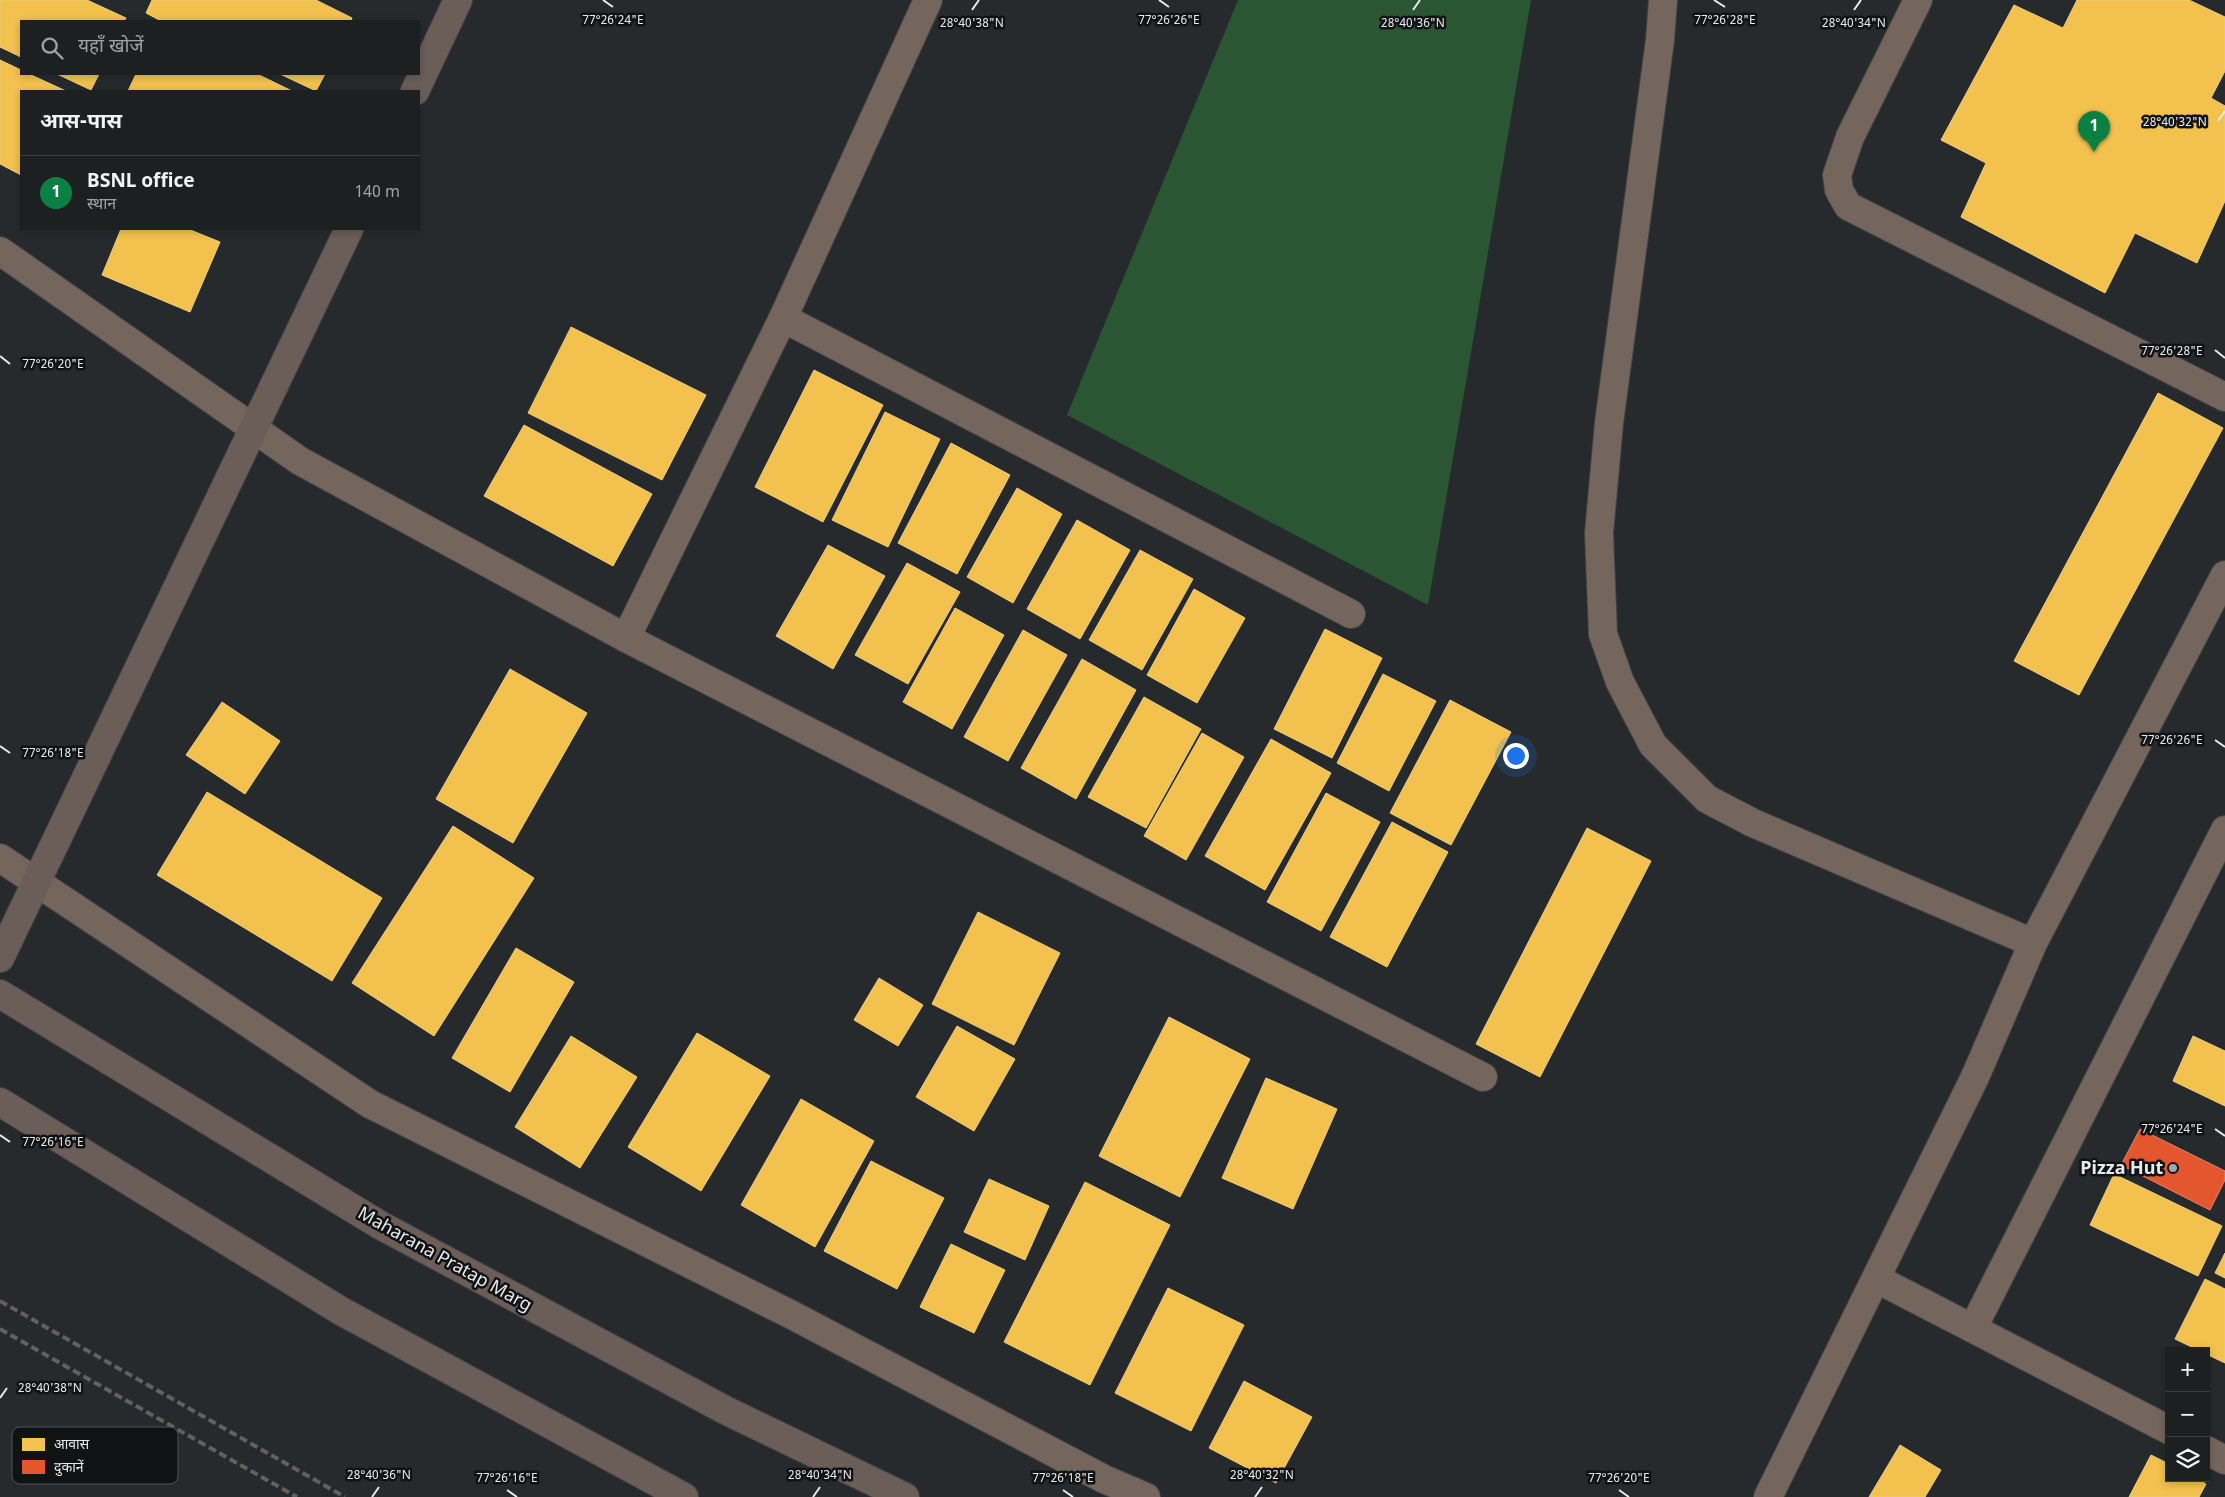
<!DOCTYPE html>
<html lang="hi">
<head>
<meta charset="utf-8">
<style>
  :root { --surface:#1d2021; --page:#25282a; --text:#f1f3f6; --muted:#a0a3a5; --line:#3b3e3f; --accent:#0b8043 }
  body { margin:0; font-family:Georgia,"Noto Sans Devanagari",serif; background:var(--page); color:var(--text) }
  .controls { position:absolute; right:15px; bottom:15px; display:grid; overflow:hidden; border-radius:0px; box-shadow:0 2px 8px #0003 }
  .controls button { width:45px; height:45px; display:grid; place-items:center; padding:0; border:0; border-bottom:1px solid var(--line); background:var(--surface); color:var(--text); font:25px sans-serif }
  .you { position:absolute; left:1515px; top:755px; width:18px; height:18px; margin:-12px; border:4px solid #fff; border-radius:50%; background:#1a73e8; box-shadow:0 0 0 8px #1a73e833 }
  .badge { display:grid; place-items:center; width:32px; height:32px; border-radius:50%; background:var(--accent); color:#fff; font-size:16px; font-weight:700 }
  .pin { position:absolute; translate:-50% -41px; filter:drop-shadow(0 1px 2px #0008) }
  .pin::after { content:''; position:absolute; top:26px; width:18px; height:15px; background:inherit; clip-path:polygon(0 0,100% 0,50% 100%) }
  .list { margin:0; padding:0; list-style:none }
  h2 { display:flex; justify-content:space-between; align-items:center; height:65px; margin:0; padding:0 20px; font-size:21px }
  h2 small { font-size:16px; font-weight:400; color:var(--muted) }
  .list li { display:grid; grid-template-columns:32px 1fr auto; gap:15px; align-items:center; box-sizing:border-box; height:75px; padding:0 20px; border-top:1px solid var(--line) }
  .list b { display:block; font-size:19px; white-space:nowrap }
  .list p { margin:0; font-size:16px; white-space:nowrap; color:var(--muted) }
  .list em { font-size:16px; font-style:normal; color:var(--muted) }
  .icon { flex:none; width:28px; height:28px; fill:none; stroke:currentColor; stroke-width:2; stroke-linecap:round; stroke-linejoin:round }
  .map { position:relative; flex:none; width:2225px; height:1497px; overflow:hidden }
  .search { position:absolute; background:var(--surface); box-shadow:0 2px 8px #0003; left:20px; top:20px; width:400px; height:55px; display:flex; align-items:center; gap:12px; box-sizing:border-box; padding:0 18px; border-radius:0px; color:var(--muted); font-size:19px }
  .panel { position:absolute; background:var(--surface); box-shadow:0 2px 8px #0003; left:20px; top:90px; width:400px; height:140px; border-radius:0px }
  .map>svg:first-child { display:block }
</style>
</head>
<body>
<div class="map">
<svg width="2225" height="1497" viewBox="0 0 2225 1497">
  <rect width="100%" height="100%" fill="#272a2c"/>
  <polygon fill="#2a5633" points="1238,0 1531,0 1428,605 1067,415"/>
  <g fill="#f2c14e" stroke="#efcd7d">
    <polygon points="0,0 87,0 126,18 124,21 21,21 21,57 0,47"/>
    <polygon points="152,0 316,0 352,18 351,21 161,21 146,13"/>
    <polygon points="2077,0 2189,0 2225,17 2225,71 2211,98 2225,106 2225,201 2197,263 2135,233 2105,293 1961,217 1986,163 1941,140 2014,5 2063,28"/>
    <polygon points="0,60 21,70 21,74 29,74 66,91 21,91 21,175 0,164"/>
    <polygon points="57,74 99,74 91,90"/>
    <polygon points="136,74 257,74 292,91 128,91"/>
    <polygon points="280,74 325,74 316,91"/>
    <polygon points="121,229 188,229 220,242 190,312 102,275"/>
    <polygon points="571,327 706,395 662,480 528,413"/>
    <polygon points="814,370 883,405 823,522 755,487"/>
    <polygon points="2158,393 2223,428 2079,695 2014,661"/>
    <polygon points="885,412 940,439 888,547 832,520"/>
    <polygon points="524,425 652,494 613,566 484,496"/>
    <polygon points="951,443 1010,475 957,574 898,543"/>
    <polygon points="1017,488 1062,514 1013,603 967,577"/>
    <polygon points="1077,520 1130,550 1080,639 1027,609"/>
    <polygon points="828,545 885,576 833,669 776,636"/>
    <polygon points="1140,550 1193,579 1142,670 1089,640"/>
    <polygon points="907,563 960,592 908,684 855,655"/>
    <polygon points="1194,589 1245,618 1197,703 1147,675"/>
    <polygon points="955,608 1004,635 952,729 903,702"/>
    <polygon points="1325,629 1382,658 1332,758 1274,729"/>
    <polygon points="1023,630 1067,655 1008,761 964,737"/>
    <polygon points="1082,659 1136,690 1076,799 1021,768"/>
    <polygon points="510,669 587,713 513,843 436,799"/>
    <polygon points="1383,674 1436,701 1389,791 1337,763"/>
    <polygon points="1144,697 1201,729 1146,828 1088,797"/>
    <polygon points="1450,700 1511,732 1451,845 1390,813"/>
    <polygon points="222,702 280,741 245,794 186,755"/>
    <polygon points="1202,733 1244,757 1186,860 1144,836"/>
    <polygon points="1271,739 1331,773 1265,890 1205,856"/>
    <polygon points="207,792 382,898 332,981 157,875"/>
    <polygon points="1326,793 1380,822 1321,931 1267,902"/>
    <polygon points="1392,822 1448,852 1387,967 1330,937"/>
    <polygon points="453,826 534,878 434,1036 352,983"/>
    <polygon points="1587,828 1651,861 1540,1077 1476,1044"/>
    <polygon points="978,912 1060,953 1014,1045 932,1004"/>
    <polygon points="516,948 574,982 510,1092 452,1058"/>
    <polygon points="879,978 923,1005 898,1046 854,1020"/>
    <polygon points="1169,1017 1250,1059 1180,1197 1099,1156"/>
    <polygon points="957,1026 1015,1059 974,1131 916,1097"/>
    <polygon points="697,1033 770,1076 701,1191 628,1147"/>
    <polygon points="571,1036 637,1077 580,1168 515,1127"/>
    <polygon points="2193,1036 2225,1051 2225,1106 2173,1081"/>
    <polygon points="1266,1078 1337,1109 1293,1209 1222,1178"/>
    <polygon points="801,1099 874,1141 815,1247 741,1205"/>
    <polygon points="871,1161 944,1198 897,1289 824,1251"/>
    <polygon points="2114,1174 2222,1226 2198,1276 2090,1225"/>
    <polygon points="989,1179 1049,1206 1025,1260 964,1232"/>
    <polygon points="1085,1182 1170,1225 1090,1385 1004,1342"/>
    <polygon points="951,1244 1005,1270 974,1333 920,1307"/>
    <polygon points="2225,1253 2225,1278 2215,1273"/>
    <polygon points="2205,1279 2225,1289 2225,1363 2206,1354 2206,1351 2200,1351 2175,1339"/>
    <polygon points="1168,1288 1244,1325 1191,1431 1115,1393"/>
    <polygon points="1244,1381 1312,1417 1276,1483 1209,1448"/>
    <polygon points="1900,1445 1941,1470 1925,1497 1869,1497"/>
    <polygon points="2151,1455 2169,1464 2169,1478 2195,1478 2206,1484 2199,1497 2129,1497"/>
  </g>
  <polygon fill="#e4572e" stroke="#e58367" points="2140,1129 2225,1171 2225,1180 2210,1210 2121,1165"/>
  <g fill="none" stroke-linecap="round" stroke-linejoin="round">
    <defs>
      <g id="street">
        <polyline points="1663,0 1660,40 1609,423 1599,533 1603,634 1620,682 1653,745 1707,799 1753,823 2033,943"/>
        <polyline points="1918,0 1850,137 1837,175 1839,190 1848,206 2225,397"/>
        <polyline points="0,251 300,461 626,638 1483,1077"/>
        <polyline points="783,318 1351,614"/>
        <polyline points="626,638 783,318 928,0"/>
        <polyline points="0,858 370,1104 790,1314 1104,1479 1146,1497"/>
        <polyline points="1877,1279 2169,1430"/>
        <polyline points="1973,1328 2225,830"/>
        <polyline points="2206,1450 2225,1460"/>
        <polyline points="1768,1497 1975,1077 2033,943 2225,575"/>
      </g>
      <g id="secondary">
        <polyline points="415,91 458,0"/>
        <polyline points="0,958 349,229"/>
        <polyline points="0,994 380,1225 725,1410 905,1497"/>
        <polyline points="0,1102 341,1311 684,1497"/>
      </g>
    </defs>
    <use href="#street" stroke="#434546" stroke-width="30"/>
    <use href="#secondary" stroke="#434546" stroke-width="30"/>
    <use href="#street" stroke="#74655d" stroke-width="28"/>
    <use href="#secondary" stroke="#6b5d57" stroke-width="28"/>
    <g stroke="#63605e" stroke-width="4" stroke-dasharray="8 4" stroke-linecap="butt">
      <polyline points="0,1301 345,1497"/>
      <polyline points="0,1329 297,1497"/>
    </g>
  </g>
  <path fill="none" stroke="#e7eaec" stroke-width="2" d="M603,0L613,7M1159,0L1169,7M1714,0L1725,7M972,10L979,0M1413,10L1420,0M1854,10L1861,0M2218,121L2225,111M2215,350L2225,358M0,356L10,364M2215,740L2225,747M0,746L10,753M2215,1129L2225,1136M0,1135L10,1142M0,1398L7,1388M507,1490L517,1497M1063,1490L1073,1497M1619,1490L1629,1497M372,1497L379,1487M813,1497L820,1487M1255,1497L1262,1487"/>
  <circle fill="#a4a7a9" stroke="#111214" stroke-width="2" cx="2173" cy="1168" r="5"/>
  <g text-anchor="middle" stroke-width="5" stroke-linejoin="round" paint-order="stroke">
    <g font-size="18" font-weight="bold" fill="#e7eaec" stroke="#111214" text-anchor="end">
      <text x="2163" y="1174">Pizza Hut</text>
    </g>
    <g font-size="18" fill="#e7eaec" stroke="#111214">
      <text transform="translate(445 1259) rotate(29)" y="6">Maharana Pratap Marg</text>
    </g>
  </g>
  <rect x="12" y="1427" width="166" height="57" rx="8" fill="#111214" stroke="#515355" stroke-width="1"/>
  <rect x="22" y="1438" width="23" height="13" fill="#f2c14e"/>
  <rect x="22" y="1460" width="23" height="14" fill="#e4572e"/>
  <g font-size="14" fill="#e7eaec">
    <text x="54" y="1449">आवास</text>
    <text x="54" y="1472">दुकानें</text>
  </g>
  <g font-size="12" text-anchor="middle" fill="#e7eaec" stroke="#111214" stroke-width="5" stroke-linejoin="round" paint-order="stroke">
    <text x="1169" y="24">77°26'26"E</text>
    <text x="1725" y="24">77°26'28"E</text>
    <text x="613" y="24">77°26'24"E</text>
    <text x="972" y="27">28°40'38"N</text>
    <text x="1413" y="27">28°40'36"N</text>
    <text x="1854" y="27">28°40'34"N</text>
    <text x="2175" y="126">28°40'32"N</text>
    <text x="2172" y="355">77°26'28"E</text>
    <text x="53" y="368">77°26'20"E</text>
    <text x="2172" y="744">77°26'26"E</text>
    <text x="53" y="757">77°26'18"E</text>
    <text x="2172" y="1133">77°26'24"E</text>
    <text x="53" y="1146">77°26'16"E</text>
    <text x="50" y="1392">28°40'38"N</text>
    <text x="379" y="1479">28°40'36"N</text>
    <text x="820" y="1479">28°40'34"N</text>
    <text x="1262" y="1479">28°40'32"N</text>
    <text x="507" y="1482">77°26'16"E</text>
    <text x="1063" y="1482">77°26'18"E</text>
    <text x="1619" y="1482">77°26'20"E</text>
  </g>
</svg>
<div class="controls">
<button>+</button>
<button>−</button>
<button><svg class="icon" aria-label="layers" viewBox="0 0 24 24"><path d="M12 4l9 5-9 5-9-5zM3 14l9 5 9-5"/></svg></button>
</div>
<div class="you"></div>
<div class="pin badge" style="left:2094px;top:152px">1</div>
<div class="search"><svg class="icon" aria-label="search" viewBox="0 0 24 24"><circle cx="10" cy="10" r="6"/><path d="M15 15l6 6"/></svg>यहाँ खोजें</div>
<section class="panel">
<h2>आस-पास<small></small></h2>
<ul class="list">
<li><span class="badge">1</span><div><b>BSNL office</b><p>स्थान</p></div><em>140 m</em></li>
</ul>
</section>
</div>
</body>
</html>
